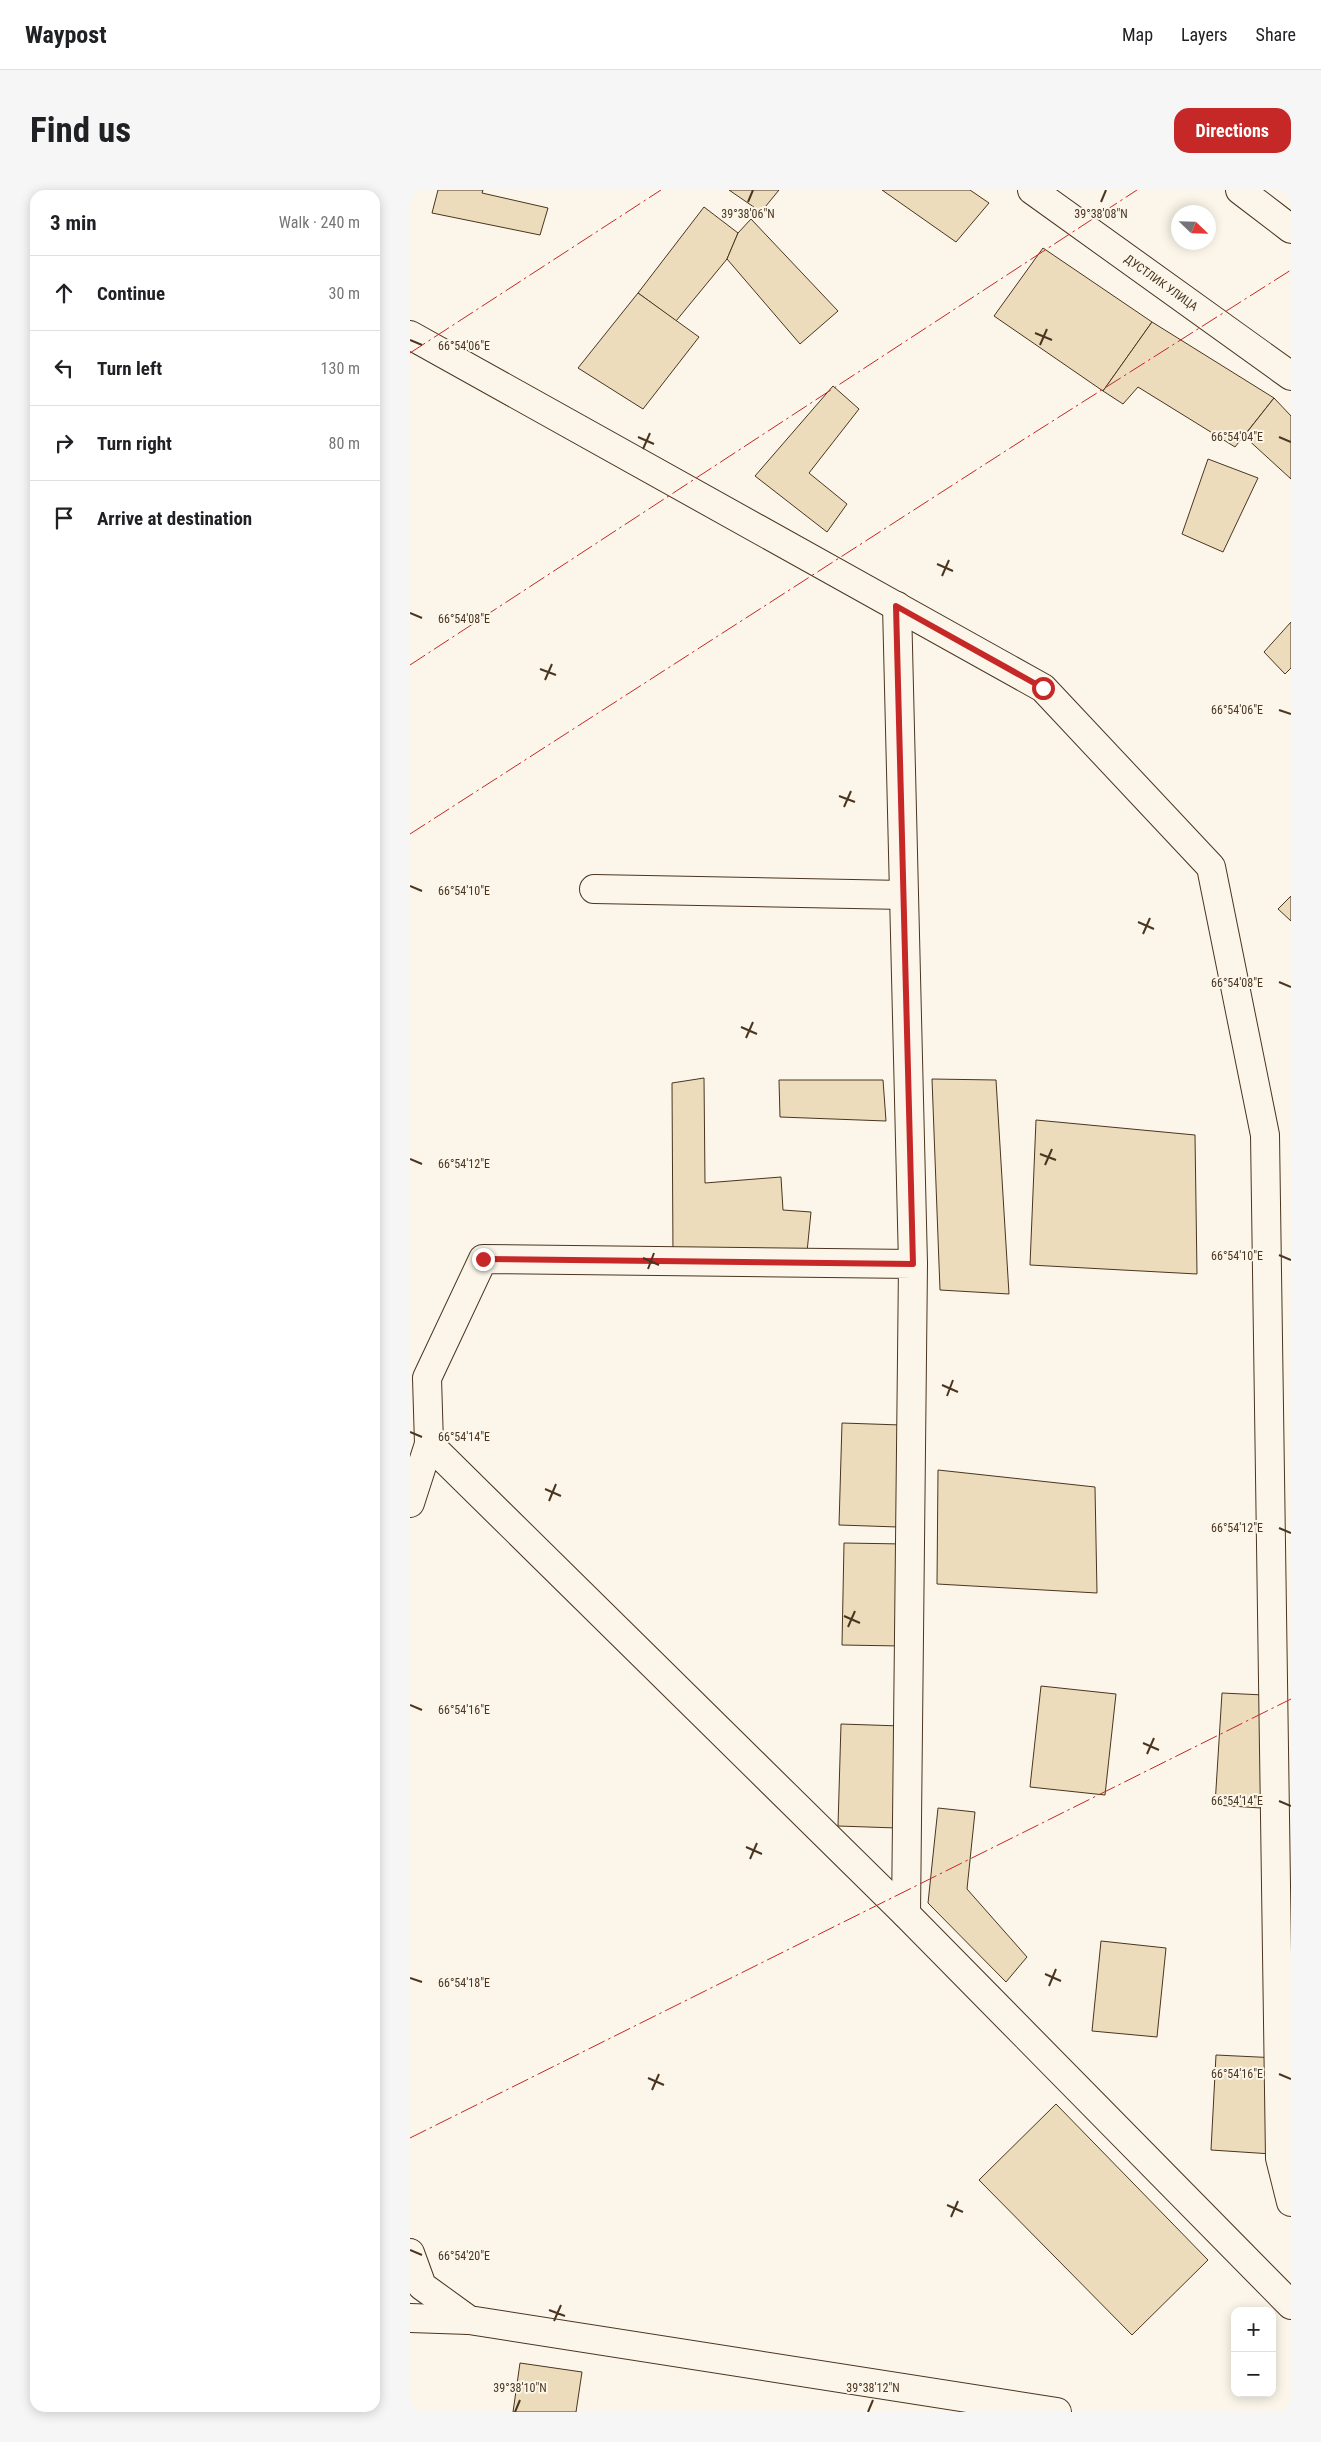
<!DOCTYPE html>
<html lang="en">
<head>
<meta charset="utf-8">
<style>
  :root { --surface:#fff; --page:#f6f6f6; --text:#202124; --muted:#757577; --line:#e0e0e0; --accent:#c62828 }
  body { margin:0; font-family:"Roboto Condensed",sans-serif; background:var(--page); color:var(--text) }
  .controls { position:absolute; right:15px; bottom:15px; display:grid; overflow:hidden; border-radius:10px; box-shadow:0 2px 12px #0003 }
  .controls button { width:45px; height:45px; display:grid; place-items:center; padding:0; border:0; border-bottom:1px solid var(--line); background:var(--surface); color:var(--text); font:25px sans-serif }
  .compass { position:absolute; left:761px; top:15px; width:45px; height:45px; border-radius:50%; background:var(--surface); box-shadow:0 2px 12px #0003; rotate:113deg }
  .stop { position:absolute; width:15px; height:15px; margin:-11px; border:4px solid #c62828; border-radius:50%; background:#fff }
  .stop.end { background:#c62828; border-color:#fff; box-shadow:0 1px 5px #0008 }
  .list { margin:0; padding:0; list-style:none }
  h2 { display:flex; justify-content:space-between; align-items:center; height:65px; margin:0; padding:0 20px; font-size:21px }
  h2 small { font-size:16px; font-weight:400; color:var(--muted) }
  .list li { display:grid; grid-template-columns:32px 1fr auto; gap:15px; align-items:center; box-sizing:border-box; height:75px; padding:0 20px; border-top:1px solid var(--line) }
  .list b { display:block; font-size:19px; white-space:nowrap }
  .list em { font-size:16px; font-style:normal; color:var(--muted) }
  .icon { flex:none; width:28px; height:28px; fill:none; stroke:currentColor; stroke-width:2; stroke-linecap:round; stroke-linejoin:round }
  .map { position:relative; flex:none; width:881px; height:2222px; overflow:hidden; border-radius:15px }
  header { display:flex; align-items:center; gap:30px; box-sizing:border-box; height:70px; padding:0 25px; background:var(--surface); border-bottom:1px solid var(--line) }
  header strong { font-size:24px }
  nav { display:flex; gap:28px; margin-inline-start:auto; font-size:18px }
  .intro { display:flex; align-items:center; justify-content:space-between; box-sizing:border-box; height:120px; padding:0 30px }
  h1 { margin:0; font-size:35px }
  .button { padding:12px 22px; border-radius:15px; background:var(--accent); color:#fff; font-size:18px; font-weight:700 }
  main { display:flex; gap:30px; padding:0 30px }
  aside { flex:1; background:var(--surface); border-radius:15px; box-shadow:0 2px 12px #0003 }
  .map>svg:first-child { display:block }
</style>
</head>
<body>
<header>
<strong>Waypost</strong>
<nav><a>Map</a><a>Layers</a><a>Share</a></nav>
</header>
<div class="intro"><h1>Find us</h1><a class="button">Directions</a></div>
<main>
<aside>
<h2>3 min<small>Walk · 240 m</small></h2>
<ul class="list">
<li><svg class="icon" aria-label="ahead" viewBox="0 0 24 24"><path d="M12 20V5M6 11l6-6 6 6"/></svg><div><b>Continue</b></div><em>30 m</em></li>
<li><svg class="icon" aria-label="left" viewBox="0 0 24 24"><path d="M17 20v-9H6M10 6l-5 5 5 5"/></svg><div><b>Turn left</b></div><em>130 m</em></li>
<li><svg class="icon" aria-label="right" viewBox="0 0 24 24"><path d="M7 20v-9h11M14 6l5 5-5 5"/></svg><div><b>Turn right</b></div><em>80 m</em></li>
<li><svg class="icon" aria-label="arrive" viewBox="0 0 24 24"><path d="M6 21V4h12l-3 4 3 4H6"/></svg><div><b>Arrive at destination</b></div></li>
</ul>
</aside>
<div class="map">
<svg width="881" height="2222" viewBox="0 0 881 2222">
  <rect width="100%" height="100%" fill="#fbf6e9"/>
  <g fill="#ecdcbc" stroke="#4a3520">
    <polygon points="28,0 73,0 72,3 138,18 130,45 22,23"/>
    <polygon points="319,0 369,0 351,22"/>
    <polygon points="472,0 560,0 579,13 546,52"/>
    <polygon points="294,17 328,43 317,69 266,131 228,103"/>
    <polygon points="341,29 428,121 390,154 317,69 328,43"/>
    <polygon points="633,58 742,132 693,201 584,126"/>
    <polygon points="228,103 289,147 233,219 168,178"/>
    <polygon points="742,132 864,208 825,257 728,197 713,214 693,201"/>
    <polygon points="423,196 449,219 399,283 437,314 417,342 345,286"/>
    <polygon points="864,208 881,226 881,289 834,246"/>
    <polygon points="798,269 848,288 813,362 772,344"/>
    <polygon points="881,432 881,478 875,484 854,462"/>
    <polygon points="881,706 881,731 868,719"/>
    <polygon points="294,888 295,993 371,987 373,1020 401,1022 397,1062 263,1067 262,893"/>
    <polygon points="522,889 586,890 599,1104 530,1100"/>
    <polygon points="369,890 473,890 476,931 370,927"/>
    <polygon points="626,930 785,945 787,1084 620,1075"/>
    <polygon points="432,1233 491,1235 488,1337 429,1335"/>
    <polygon points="528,1280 685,1297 687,1403 527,1394"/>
    <polygon points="434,1353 494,1354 491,1456 432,1455"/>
    <polygon points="631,1496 706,1504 695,1605 620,1597"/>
    <polygon points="812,1503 874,1506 866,1619 805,1615"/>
    <polygon points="431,1534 491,1536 487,1638 428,1636"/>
    <polygon points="528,1618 565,1622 557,1699 617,1767 596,1792 518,1713"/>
    <polygon points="691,1751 756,1758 747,1847 682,1841"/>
    <polygon points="806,1865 868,1868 862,1964 801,1960"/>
    <polygon points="646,1914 798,2070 722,2145 569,1990"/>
    <polygon points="110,2173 172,2182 166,2222 103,2222"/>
  </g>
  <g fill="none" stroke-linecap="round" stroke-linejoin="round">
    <defs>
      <g id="minor">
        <path id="s1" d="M622,0L881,186"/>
        <polyline points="830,0 881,39"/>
        <polyline points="0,145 633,498 801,677 855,945 870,1968 881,2012"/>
        <polyline points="487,416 503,1074"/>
        <polyline points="184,699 494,705"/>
        <polyline points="19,1254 17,1188 73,1069 503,1074 496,1724"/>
        <polyline points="0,1313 19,1254 496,1724 881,2115"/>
        <polyline points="0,2063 12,2096 59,2130 647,2222"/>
        <polyline points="0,2128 59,2130"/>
      </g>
    </defs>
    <use href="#minor" stroke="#4a3520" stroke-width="30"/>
    <use href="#minor" stroke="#fbf6e9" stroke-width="28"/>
    <g stroke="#c62828" stroke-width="1" stroke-dasharray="18 4 2.5 4" stroke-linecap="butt">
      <polyline points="0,163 251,0"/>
      <polyline points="0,475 727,0"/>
      <polyline points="0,644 608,253 881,80"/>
      <polyline points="0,1948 881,1509"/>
    </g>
  </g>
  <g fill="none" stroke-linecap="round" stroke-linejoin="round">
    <polyline stroke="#c62828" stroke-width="6" points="73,1069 503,1074 486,416 633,498"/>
  </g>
  <path fill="none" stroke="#4a3520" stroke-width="2" d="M338,12L343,0M691,12L696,0M625,143L642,150M0,150L12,155M630,155L637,139M228,247L244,254M869,247L881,252M233,259L240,243M527,374L543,381M532,386L539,370M0,423L12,428M130,479L146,485M135,490L142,474M869,520L881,524M429,606L445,612M434,617L441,601M0,696L12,701M728,732L744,739M733,744L740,728M869,792L881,797M331,837L347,844M336,848L343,832M630,964L646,970M0,969L12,974M635,975L642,959M869,1065L881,1070M233,1068L249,1075M238,1079L244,1063M532,1195L548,1202M537,1206L543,1190M0,1242L12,1247M135,1299L151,1306M139,1311L146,1294M869,1338L881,1343M434,1426L450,1433M438,1437L445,1421M0,1515L12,1520M733,1553L749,1560M737,1564L744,1548M869,1611L881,1616M336,1657L352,1664M340,1669L347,1653M635,1784L651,1791M0,1788L12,1792M639,1796L646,1779M869,1884L881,1889M238,1888L254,1895M242,1900L249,1884M537,2015L553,2022M541,2027L548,2011M0,2060L12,2065M139,2120L155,2126M144,2131L151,2115M105,2222L110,2210M458,2222L463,2210"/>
  <g text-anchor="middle" stroke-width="4" stroke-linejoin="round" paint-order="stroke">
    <g font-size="12" fill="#4a3520" stroke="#fbf6e9">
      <text dy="4" stroke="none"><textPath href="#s1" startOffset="159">ДУСТЛИК УЛИЦА</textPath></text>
    </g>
  </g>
  <g font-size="12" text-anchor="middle" fill="#4a3520" stroke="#fbf6e9" stroke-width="4" stroke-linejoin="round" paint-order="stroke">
    <text x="338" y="28">39°38'06"N</text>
    <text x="691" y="28">39°38'08"N</text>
    <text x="54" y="160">66°54'06"E</text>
    <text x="827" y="251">66°54'04"E</text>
    <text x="54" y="433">66°54'08"E</text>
    <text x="827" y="524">66°54'06"E</text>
    <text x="54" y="705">66°54'10"E</text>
    <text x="827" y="797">66°54'08"E</text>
    <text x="54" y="978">66°54'12"E</text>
    <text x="827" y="1070">66°54'10"E</text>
    <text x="54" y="1251">66°54'14"E</text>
    <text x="827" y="1342">66°54'12"E</text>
    <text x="54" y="1524">66°54'16"E</text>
    <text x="827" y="1615">66°54'14"E</text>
    <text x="54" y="1797">66°54'18"E</text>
    <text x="827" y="1888">66°54'16"E</text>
    <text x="54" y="2070">66°54'20"E</text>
    <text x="110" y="2202">39°38'10"N</text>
    <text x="463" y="2202">39°38'12"N</text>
  </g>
</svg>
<div class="controls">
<button>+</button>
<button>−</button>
</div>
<svg class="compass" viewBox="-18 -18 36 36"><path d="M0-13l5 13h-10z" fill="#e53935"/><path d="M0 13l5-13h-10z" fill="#757577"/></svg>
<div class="stop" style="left:633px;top:498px"></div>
<div class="stop end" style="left:73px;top:1069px"></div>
</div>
</main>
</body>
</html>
